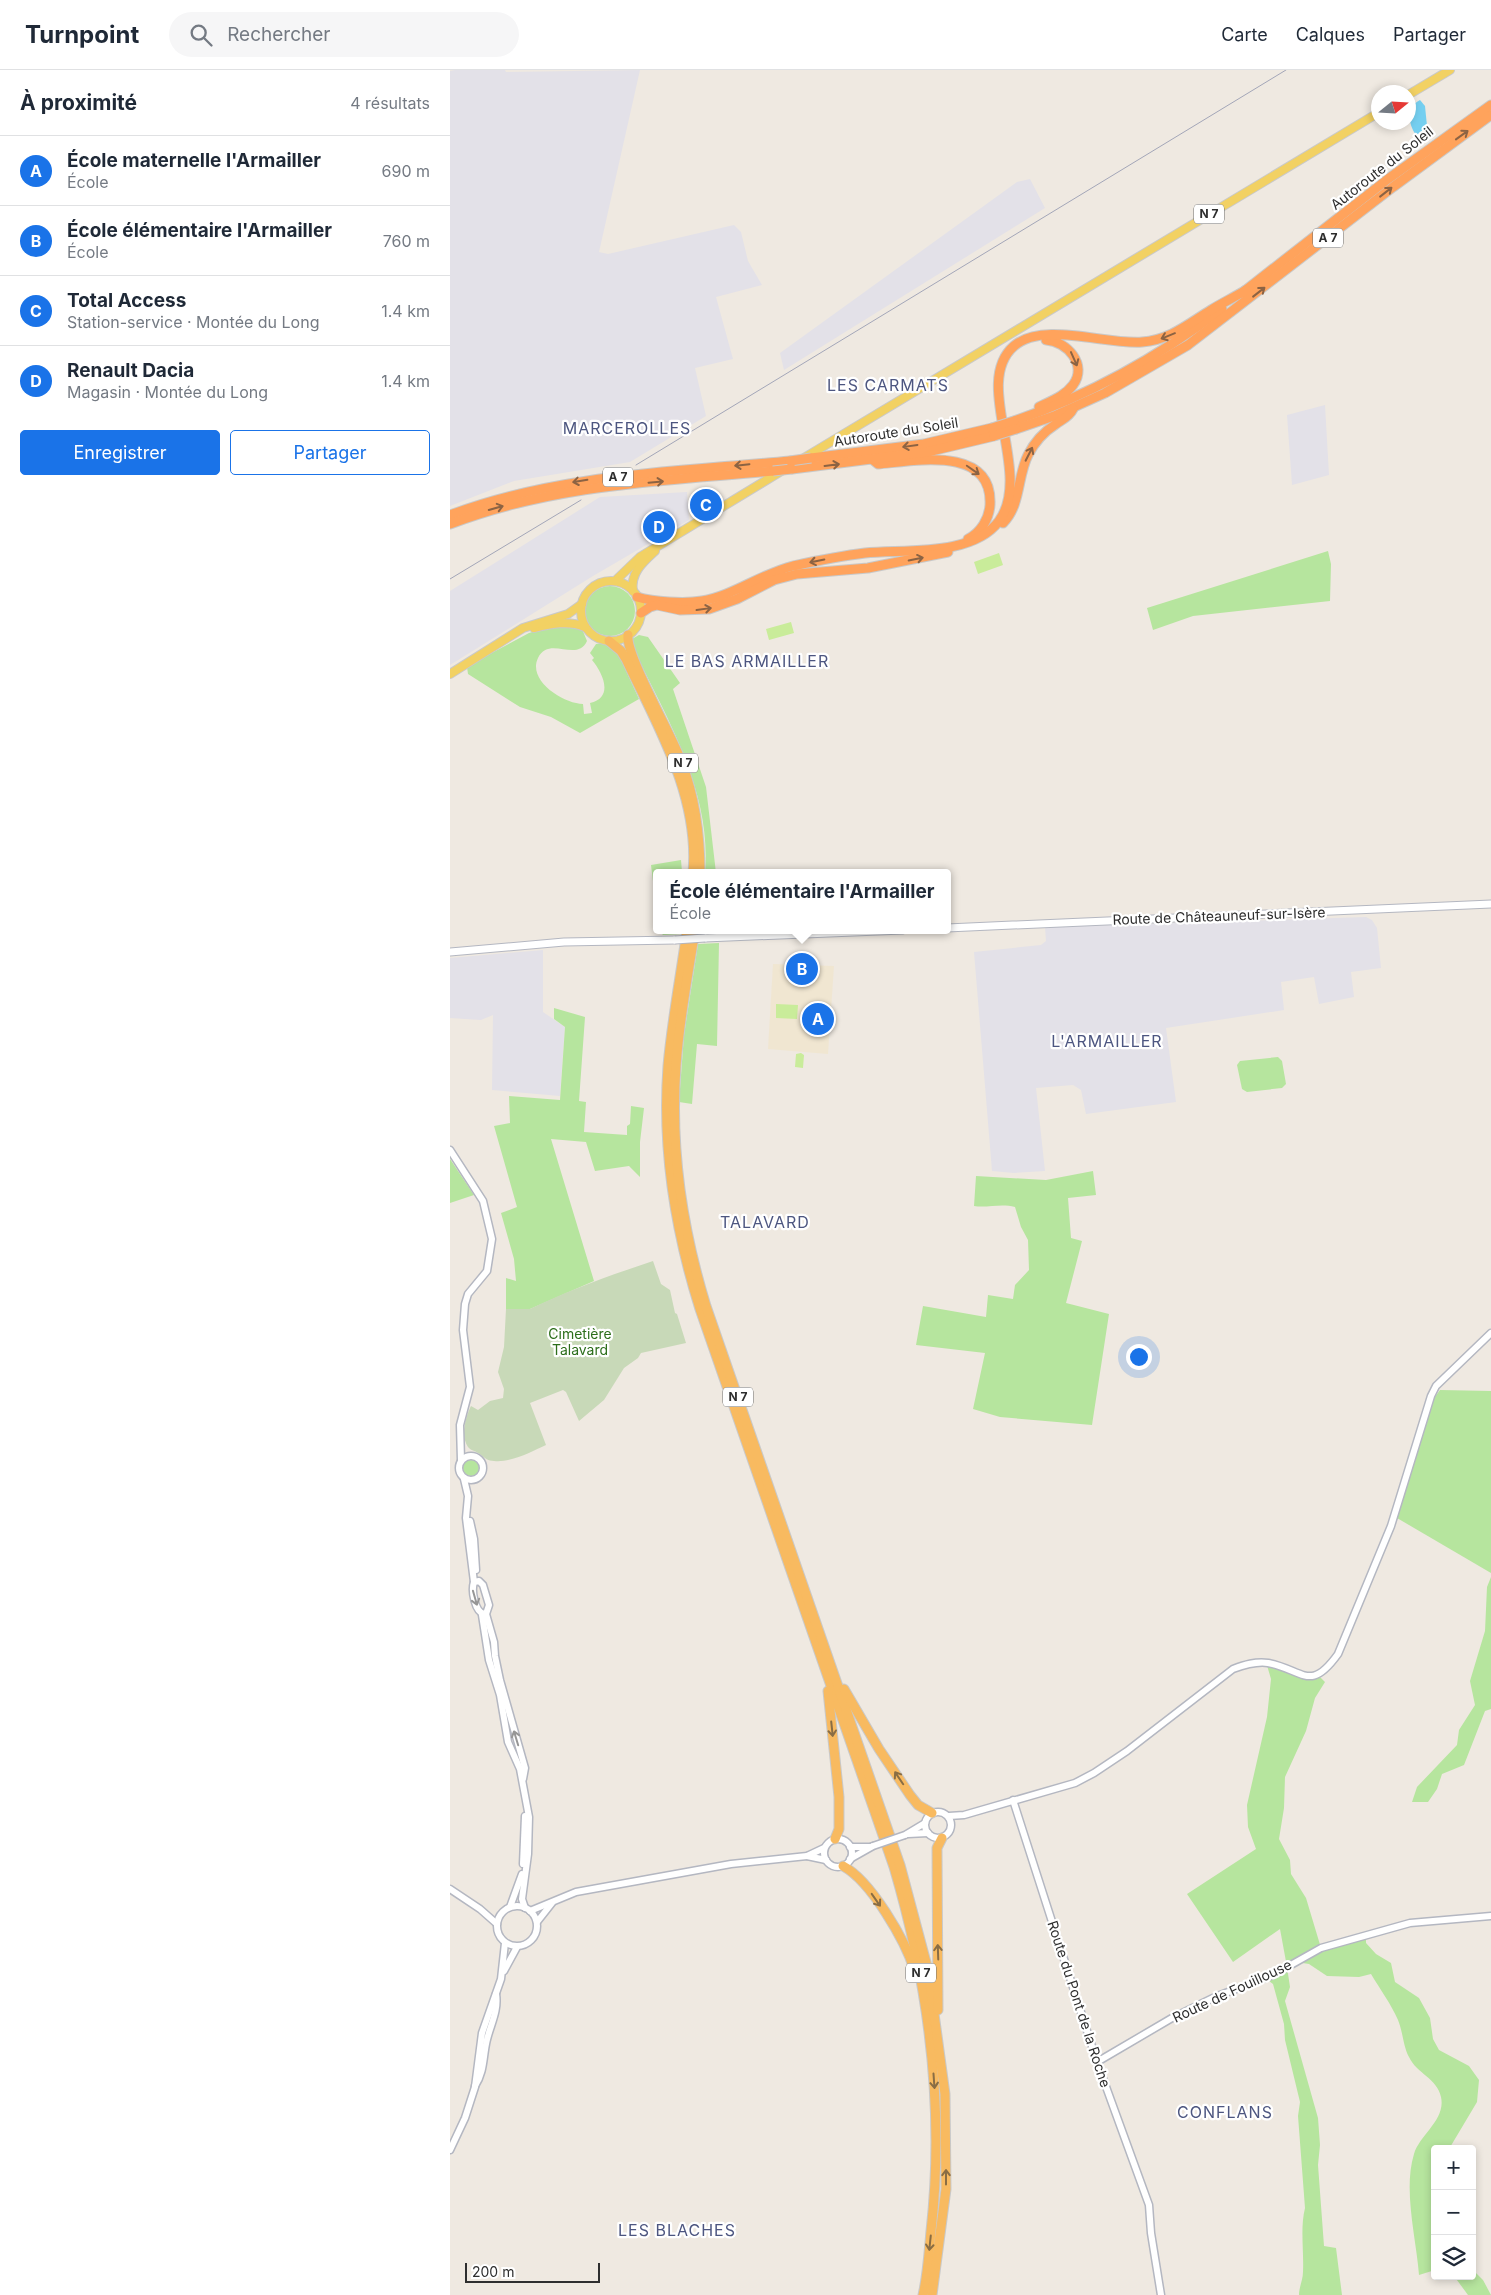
<!DOCTYPE html>
<html lang="fr">
<head>
<meta charset="utf-8">
<style>
  :root { --surface:#fff; --page:#f6f6f7; --text:#1f2937; --muted:#747a83; --line:#e0e1e3; --accent:#1a73e8 }
  body { margin:0; font-family:Inter,sans-serif; background:var(--page); color:var(--text) }
  .controls { position:absolute; right:15px; bottom:15px; display:grid; overflow:hidden; border-radius:5px; box-shadow:0 2px 8px #0003 }
  .controls button { width:45px; height:45px; display:grid; place-items:center; padding:0; border:0; border-bottom:1px solid var(--line); background:var(--surface); color:var(--text); font:25px sans-serif }
  .compass { position:absolute; left:921px; top:15px; width:45px; height:45px; border-radius:50%; background:var(--surface); box-shadow:0 2px 8px #0003; rotate:72deg }
  .scale { position:absolute; left:15px; bottom:12px; width:135px; box-sizing:border-box; padding-left:5px; border:2px solid #2e2e2e; border-top:0; font-size:14px; line-height:18px; white-space:nowrap; color:#2e2e2e; -webkit-text-stroke:4px #fff; paint-order:stroke }
  .you { position:absolute; left:688px; top:1286px; width:18px; height:18px; margin:-12px; border:4px solid #fff; border-radius:50%; background:#1a73e8; box-shadow:0 0 0 8px #1a73e833 }
  .badge { display:grid; place-items:center; width:32px; height:32px; border-radius:50%; background:var(--accent); color:#fff; font-size:16px; font-weight:700 }
  .pin { position:absolute; translate:-50% -50%; border:2px solid #fff; box-shadow:0 1px 5px #0006 }
  .popup { position:absolute; left:203px; top:799px; width:298px; height:65px; box-sizing:border-box; display:grid; place-content:center; border-radius:5px; background:var(--surface); filter:drop-shadow(0 1px 4px #0005); font-size:16px; white-space:nowrap; color:var(--muted) }
  .popup b { font-size:19px; color:var(--text) }
  .popup::after { content:''; position:absolute; left:50%; top:100%; margin-left:-10px; border:10px solid transparent; border-top-color:var(--surface) }
  .list { margin:0; padding:0; list-style:none }
  h2 { display:flex; justify-content:space-between; align-items:center; height:65px; margin:0; padding:0 20px; font-size:21px }
  h2 small { font-size:16px; font-weight:400; color:var(--muted) }
  .list li { display:grid; grid-template-columns:32px 1fr auto; gap:15px; align-items:center; box-sizing:border-box; height:70px; padding:0 20px; border-top:1px solid var(--line) }
  .list b { display:block; font-size:19px; white-space:nowrap }
  .list p { margin:0; font-size:16px; white-space:nowrap; color:var(--muted) }
  .list em { font-size:16px; font-style:normal; color:var(--muted) }
  .actions { display:flex; gap:10px; padding:15px 20px }
  .actions a { flex:1; padding:11px 0; border:1px solid var(--accent); border-radius:5px; text-align:center; font-size:18px; color:var(--accent) }
  .actions .main { background:var(--accent); color:#fff }
  .icon { flex:none; width:28px; height:28px; fill:none; stroke:currentColor; stroke-width:2; stroke-linecap:round; stroke-linejoin:round }
  .map { position:relative; flex:none; width:1041px; height:2225px; overflow:hidden }
  header { display:flex; align-items:center; gap:30px; box-sizing:border-box; height:70px; padding:0 25px; background:var(--surface); border-bottom:1px solid var(--line) }
  header strong { font-size:24px }
  nav { display:flex; gap:28px; margin-inline-start:auto; font-size:18px }
  .search { width:350px; height:45px; background:var(--page); display:flex; align-items:center; gap:12px; box-sizing:border-box; padding:0 18px; border-radius:28px; color:var(--muted); font-size:19px }
  main { display:flex }
  aside { flex:1; background:var(--surface) }
  .map>svg:first-child { display:block }
</style>
</head>
<body>
<header>
<strong>Turnpoint</strong>
<div class="search"><svg class="icon" aria-label="search" viewBox="0 0 24 24"><circle cx="10" cy="10" r="6"/><path d="M15 15l6 6"/></svg>Rechercher</div>
<nav><a>Carte</a><a>Calques</a><a>Partager</a></nav>
</header>
<main>
<aside>
<h2>À proximité<small>4 résultats</small></h2>
<ul class="list">
<li><span class="badge">A</span><div><b>École maternelle l'Armailler</b><p>École</p></div><em>690 m</em></li>
<li><span class="badge">B</span><div><b>École élémentaire l'Armailler</b><p>École</p></div><em>760 m</em></li>
<li><span class="badge">C</span><div><b>Total Access</b><p>Station-service · Montée du Long</p></div><em>1.4 km</em></li>
<li><span class="badge">D</span><div><b>Renault Dacia</b><p>Magasin · Montée du Long</p></div><em>1.4 km</em></li>
</ul>
<div class="actions"><a class="main">Enregistrer</a><a>Partager</a></div>
</aside>
<div class="map">
<svg width="1041" height="2225" viewBox="0 0 1041 2225">
  <rect width="100%" height="100%" fill="#efe9e1"/>
  <g fill="#e3e1e8">
    <polygon points="5,0 55,0 56,2 190,0 149,182 158,184 284,155 291,162 298,191 312,215 266,227 283,289 245,298 256,346 180,392 64,411 0,436 0,1"/>
    <polygon points="580,109 595,138 334,300 330,283 567,112"/>
    <polygon points="875,335 879,405 842,415 837,345"/>
    <polygon points="237,422 239,450 143,506 0,595 0,521 150,427"/>
    <polygon points="916,847 922,850 927,858 931,898 901,902 904,927 869,934 864,907 831,912 834,940 716,958 726,1032 636,1044 631,1020 623,1015 586,1018 595,1101 564,1103 542,1101 524,882 591,875 596,871 595,857"/>
    <polygon points="93,880 93,942 115,957 110,1026 42,1020 43,945 31,950 0,948 0,888"/>
  </g>
  <polygon fill="#f0e6d1" points="323,894 384,896 378,984 318,979"/>
  <g fill="#b6e59e">
    <polygon points="878,481 881,494 880,531 743,546 703,560 697,538"/>
    <circle cx="160" cy="541" r="25"/>
    <path d="M120,555L132,559L137,571C127,593 99,565 88,588C77,611 114,634 133,634L134,644L142,643L140,633C165,627 152,602 142,590L144,588L140,583L146,574C154,572 161,576 167,581L189,629L130,663L101,647L70,637L18,604L17,597L19,595L79,563L92,559Z"/>
    <path d="M189,565L198,567L230,613L223,619L256,717L266,803H255C262,721 216,647 182,576V569Z"/>
    <polygon points="231,790 232,802 207,803 207,844 201,795"/>
    <polygon points="308,799 308,803 273,803 273,800"/>
    <polygon points="209,860 233,860 232,864 213,865"/>
    <polygon points="269,873 267,976 247,974 242,1034 229,1032 234,965 248,874"/>
    <polygon points="104,938 135,947 129,1031 136,1032 134,1062 177,1065 177,1056 180,1054 181,1036 194,1038 190,1072 190,1107 179,1096 145,1101 136,1072 101,1069 144,1211 80,1239 56,1239 56,1208 66,1211 64,1189 51,1143 67,1137 44,1056 60,1053 59,1026 110,1030 115,957 104,949"/>
    <polygon points="828,987 832,991 836,1014 832,1018 797,1022 792,1019 787,995 790,991"/>
    <polygon points="0,1089 24,1125 0,1133"/>
    <path d="M643,1101L646,1125L618,1128L621,1168L632,1171L616,1233L659,1244L642,1355L550,1347L523,1339L535,1283L466,1275L473,1236L536,1247L538,1225L563,1229L565,1215L579,1200L578,1170L571,1157L565,1137C551,1133 538,1138 524,1136L526,1106L596,1110Z"/>
    <polygon points="990,1320 1041,1321 1041,1503 947,1448 982,1331"/>
    <circle cx="21" cy="1398" r="8"/>
    <polygon points="1041,1507 1041,1639 1035,1641 1014,1695 992,1704 987,1719 978,1732 962,1732 967,1717 1007,1675 1009,1660 1025,1635 1020,1611 1035,1561 1037,1517"/>
    <path d="M816,1592L845,1604L868,1605L875,1612L865,1628L856,1661L835,1707L834,1738L829,1769L840,1790L841,1804L856,1828L871,1878L916,1866V1873L926,1884L941,1893L945,1912L969,1928L980,1948L983,1969L989,1980L1019,1996L1029,2010L1027,2032L999,2079H985V2200L969,2205C966,2167 953,2120 964,2084C970,2064 996,2050 991,2027C987,2008 967,2004 959,1987C953,1976 953,1962 948,1950C941,1934 930,1919 921,1904L909,1907L877,1906L859,1894L846,1892L837,1897L840,1917L835,1931L868,2048L870,2075L868,2095L874,2176L886,2178L892,2225H849C849,2217 853,2210 853,2202C854,2181 850,2158 855,2138L848,2046L850,2032L835,1970L834,1954L823,1914L815,1908L837,1897L830,1859L783,1892L737,1824L806,1779L798,1757L797,1735L817,1647L821,1609Z"/>
    <polygon points="1022,2199 1033,2210 1041,2225 1018,2225 1004,2206 1022,2206"/>
  </g>
  <path fill="#c8d9b8" d="M203,1191L211,1214L220,1220L225,1243L227,1244L236,1273L191,1283L188,1288L174,1298L154,1330L129,1351L116,1322L113,1320L80,1333L96,1375C81,1382 60,1393 44,1391C38,1391 35,1388 31,1385C27,1381 21,1381 18,1377C10,1366 16,1346 21,1336L28,1340L40,1331L53,1328L54,1319L48,1302L54,1277L56,1239H80C119,1220 161,1205 203,1191Z"/>
  <g fill="#c9ec9a">
    <polygon points="549,483 553,495 528,504 524,492"/>
    <polygon points="341,552 344,563 319,570 316,559"/>
    <polygon points="326,934 348,935 347,949 326,948"/>
    <polygon points="351,983 354,985 353,998 345,997 346,984"/>
  </g>
  <path fill="#75cff0" d="M970,30L975,36L977,56L971,63L966,65C958,54 956,37 970,30Z"/>
  <g fill="none" stroke-linecap="round" stroke-linejoin="round">
    <defs>
      <g id="tertiary">
        <polyline points="0,1080 33,1131 42,1169 37,1201 18,1224 15,1234 13,1260 20,1317 10,1355 11,1390"/>
        <circle cx="21" cy="1398" r="12"/>
        <polyline points="14,1409 18,1426 16,1448 24,1512"/>
        <polyline points="20,1451 24,1469 26,1500"/>
        <path d="M34,1544C25,1542 21,1521 24,1512L29,1511L33,1515L39,1535L36,1544L44,1572L45,1586L50,1610L75,1698L73,1709"/>
        <polyline points="32,1545 39,1590 50,1625 58,1672 70,1699 79,1747 78,1784 72,1829 75,1838"/>
        <polyline points="563,1730 647,1992 699,2135 701,2163 711,2225"/>
        <circle cx="488" cy="1755" r="13"/>
        <path d="M499,1746L514,1745L625,1713L644,1703L677,1681L783,1599C794,1595 806,1591 818,1593C854,1600 860,1623 888,1584L941,1456L981,1326L986,1316L1041,1263"/>
        <polyline points="458,1764 478,1763"/>
        <polyline points="455,1765 475,1753"/>
        <circle cx="388" cy="1783" r="14"/>
        <polyline points="400,1777 420,1777"/>
        <polyline points="357,1786 376,1790"/>
        <polyline points="400,1789 423,1776"/>
        <polyline points="73,1794 75,1746"/>
        <polyline points="0,1819 30,1839 47,1854"/>
        <circle cx="67" cy="1856" r="20"/>
        <polyline points="60,1837 72,1804"/>
        <polyline points="80,1841 126,1822 281,1794 357,1786 374,1778"/>
        <polyline points="87,1852 102,1833"/>
        <polyline points="54,1901 67,1877"/>
        <polyline points="647,1992 722,1948 765,1927 823,1905 871,1878 960,1853 1041,1846"/>
        <path d="M25,2016C34,2002 33,1989 36,1974C39,1957 49,1942 46,1924"/>
        <polyline points="0,2080 15,2048 25,2017 32,1963 51,1909 55,1873"/>
      </g>
      <g id="secondary">
        <polyline points="497,858 1041,834"/>
        <polyline points="255,868 453,860"/>
        <polyline points="0,882 114,872 225,870"/>
      </g>
      <g id="primary">
        <polyline points="958,25 1000,0"/>
        <polyline points="354,388 928,43"/>
        <polyline points="165,511 190,487 333,400"/>
        <circle cx="161" cy="541" r="30"/>
        <path d="M183,521C180,503 193,492 205,481"/>
        <path d="M84,558C100,554 119,550 135,557"/>
        <polyline points="0,604 73,558 118,544 132,534"/>
      </g>
      <g id="trunk">
        <path d="M178,565C175,584 222,666 231,691C245,727 250,764 250,803"/>
        <path d="M159,571L171,581L176,589C207,655 250,726 243,803"/>
        <path d="M237,860C231,905 222,950 218,996C212,1078 225,1160 250,1239L444,1797C479,1916 495,2037 481,2161C479,2182 478,2204 473,2225"/>
        <path d="M245,860C238,905 229,950 226,996C220,1078 232,1158 256,1236L450,1795L478,1900L495,2024L496,2119L482,2225"/>
        <polyline points="394,1619 429,1679 460,1725 468,1735 482,1743"/>
        <polyline points="378,1621 389,1727 389,1759 385,1769"/>
        <path d="M393,1796C421,1811 455,1870 465,1901"/>
        <polyline points="488,1940 487,1778 492,1768"/>
      </g>
      <g id="motorway">
        <polyline points="792,223 938,109 1041,35"/>
        <path d="M589,337C601,331 615,326 623,315C638,295 617,271 596,270"/>
        <path d="M564,351C641,325 708,287 772,239"/>
        <polyline points="566,359 604,346 655,323 738,275 943,117 1041,45"/>
        <polyline points="361,388 474,374 542,358"/>
        <path d="M423,390L428,394C464,391 543,375 540,435C539,449 531,462 518,469"/>
        <polyline points="342,399 477,382 544,366"/>
        <path d="M0,445C109,404 226,402 340,391"/>
        <path d="M553,453C571,435 567,407 578,385C584,373 595,361 606,354C613,349 619,347 623,339"/>
        <path d="M0,454C105,414 212,411 323,401"/>
        <path d="M187,527C204,532 234,534 252,531C283,526 311,504 343,496C366,491 390,486 415,483C455,479 522,487 549,451C584,403 521,313 564,276C593,251 656,275 692,272C720,270 738,254 761,240C772,233 785,227 796,220"/>
        <polyline points="191,543 200,537 207,535 230,540 259,539 287,529 324,510 347,504 418,498 498,482"/>
      </g>
    </defs>
    <use href="#tertiary" stroke="#b4b7c1" stroke-width="9"/>
    <use href="#secondary" stroke="#b4b7c1" stroke-width="9"/>
    <use href="#primary" stroke="#c9c9c9" stroke-width="10"/>
    <use href="#trunk" stroke="#c9c9c9" stroke-width="11"/>
    <use href="#motorway" stroke="#c9c9c9" stroke-width="11"/>
    <use href="#tertiary" stroke="#fff" stroke-width="6"/>
    <use href="#secondary" stroke="#fff" stroke-width="7"/>
    <use href="#primary" stroke="#f2d163" stroke-width="8"/>
    <use href="#trunk" stroke="#f8ba60" stroke-width="9"/>
    <use href="#motorway" stroke="#ffa35c" stroke-width="9"/>
    <g stroke="#a3a6b8" stroke-width="1">
      <polyline points="186,395 836,0"/>
      <polyline points="0,509 131,430"/>
    </g>
    <defs>
      <polyline id="tertiary-bridge" points="423,1776 455,1765"/>
      <polyline id="secondary-bridge" points="225,870 255,868"/>
      <g id="motorway-bridge">
        <polyline points="542,358 564,351"/>
        <polyline points="544,366 566,359"/>
        <polyline points="340,391 361,388"/>
        <polyline points="323,401 342,399"/>
      </g>
    </defs>
    <use href="#tertiary-bridge" stroke="#b4b7c1" stroke-width="9" stroke-linecap="butt"/>
    <use href="#secondary-bridge" stroke="#b4b7c1" stroke-width="9" stroke-linecap="butt"/>
    <use href="#motorway-bridge" stroke="#c9c9c9" stroke-width="11" stroke-linecap="butt"/>
    <use href="#tertiary-bridge" stroke="#fff" stroke-width="6"/>
    <use href="#secondary-bridge" stroke="#fff" stroke-width="7"/>
    <use href="#motorway-bridge" stroke="#ffa35c" stroke-width="9"/>
  </g>
  <defs><path id="oneway-shaft" d="M-6 0H5M1.5-3L5.5 0L1.5 3" fill="none" stroke-width="1.6" stroke-linecap="round" stroke-linejoin="round" transform="scale(1.25)"/></defs>
  <g stroke="#8c6343">
    <use href="#oneway-shaft" transform="translate(1012 65) rotate(-36)"/>
    <use href="#oneway-shaft" transform="translate(936 122) rotate(-38)"/>
    <use href="#oneway-shaft" transform="translate(809 222) rotate(-38)"/>
    <use href="#oneway-shaft" transform="translate(718 266) rotate(158)"/>
    <use href="#oneway-shaft" transform="translate(624 289) rotate(66)"/>
    <use href="#oneway-shaft" transform="translate(460 376) rotate(172)"/>
    <use href="#oneway-shaft" transform="translate(579 384) rotate(-63)"/>
    <use href="#oneway-shaft" transform="translate(292 395) rotate(174)"/>
    <use href="#oneway-shaft" transform="translate(382 395) rotate(-7)"/>
    <use href="#oneway-shaft" transform="translate(523 400) rotate(35)"/>
    <use href="#oneway-shaft" transform="translate(130 411) rotate(171)"/>
    <use href="#oneway-shaft" transform="translate(206 412) rotate(-5)"/>
    <use href="#oneway-shaft" transform="translate(46 438) rotate(-16)"/>
    <use href="#oneway-shaft" transform="translate(466 489) rotate(-12)"/>
    <use href="#oneway-shaft" transform="translate(367 491) rotate(168)"/>
    <use href="#oneway-shaft" transform="translate(254 539) rotate(-8)"/>
  </g>
  <g stroke="#969696">
    <use href="#oneway-shaft" transform="translate(25 1528) rotate(74)"/>
    <use href="#oneway-shaft" transform="translate(66 1668) rotate(-107)"/>
  </g>
  <g stroke="#896d44">
    <use href="#oneway-shaft" transform="translate(382 1659) rotate(84)"/>
    <use href="#oneway-shaft" transform="translate(449 1708) rotate(-124)"/>
    <use href="#oneway-shaft" transform="translate(426 1830) rotate(55)"/>
    <use href="#oneway-shaft" transform="translate(488 1882) rotate(-92)"/>
    <use href="#oneway-shaft" transform="translate(484 2011) rotate(86)"/>
    <use href="#oneway-shaft" transform="translate(496 2107) rotate(-90)"/>
    <use href="#oneway-shaft" transform="translate(480 2173) rotate(96)"/>
  </g>
  <g text-anchor="middle" stroke-width="4.5" stroke-linejoin="round" paint-order="stroke">
    <g fill="#fff" stroke="#6d6d6d" stroke-width="1">
      <rect x="744" y="134.5" width="30" height="19" rx="4"/>
      <rect x="863" y="158.5" width="30" height="19" rx="4"/>
      <rect x="153" y="397.5" width="30" height="19" rx="4"/>
      <rect x="218" y="683.5" width="30" height="19" rx="4"/>
      <rect x="273" y="1317.5" width="30" height="19" rx="4"/>
      <rect x="456" y="1893.5" width="30" height="19" rx="4"/>
    </g>
    <g font-size="12" font-weight="bold" fill="#2e2e2e">
      <text x="759" y="148">N 7</text>
      <text x="878" y="172">A 7</text>
      <text x="168" y="411">A 7</text>
      <text x="233" y="697">N 7</text>
      <text x="288" y="1331">N 7</text>
      <text x="471" y="1907">N 7</text>
    </g>
    <g font-size="14" fill="#2e2e2e" stroke="#fff">
      <text transform="translate(932 98) rotate(-38)" y="5">Autoroute du Soleil</text>
      <text transform="translate(446 362) rotate(-9)" y="5">Autoroute du Soleil</text>
      <text transform="translate(769 846) rotate(-2)" y="5">Route de Châteauneuf-sur-Isère</text>
      <text transform="translate(782 1921) rotate(-25)" y="5">Route de Fouillouse</text>
      <text transform="translate(629 1934) rotate(72)" y="5">Route du Pont de la Roche</text>
    </g>
    <g font-size="14" fill="#2c6e1b" stroke="#fff">
      <text x="130" y="1269">Cimetière<tspan x="130" dy="16">Talavard</tspan></text>
    </g>
    <g font-size="16" letter-spacing="1" fill="#4d5680" stroke="#fff">
      <text x="438" y="321">LES CARMATS</text>
      <text x="177" y="364">MARCEROLLES</text>
      <text x="297" y="597">LE BAS ARMAILLER</text>
      <text x="657" y="977">L'ARMAILLER</text>
      <text x="315" y="1158">TALAVARD</text>
      <text x="775" y="2048">CONFLANS</text>
      <text x="227" y="2166">LES BLACHES</text>
    </g>
  </g>
</svg>
<div class="controls">
<button>+</button>
<button>−</button>
<button><svg class="icon" aria-label="layers" viewBox="0 0 24 24"><path d="M12 4l9 5-9 5-9-5zM3 14l9 5 9-5"/></svg></button>
</div>
<svg class="compass" viewBox="-18 -18 36 36"><path d="M0-13l5 13h-10z" fill="#e53935"/><path d="M0 13l5-13h-10z" fill="#747a83"/></svg>
<div class="scale">200 m</div>
<div class="you"></div>
<div class="pin badge" style="left:368px;top:949px">A</div>
<div class="pin badge" style="left:352px;top:899px">B</div>
<div class="popup"><b>École élémentaire l'Armailler</b>École</div>
<div class="pin badge" style="left:256px;top:435px">C</div>
<div class="pin badge" style="left:209px;top:457px">D</div>
</div>
</main>
</body>
</html>
